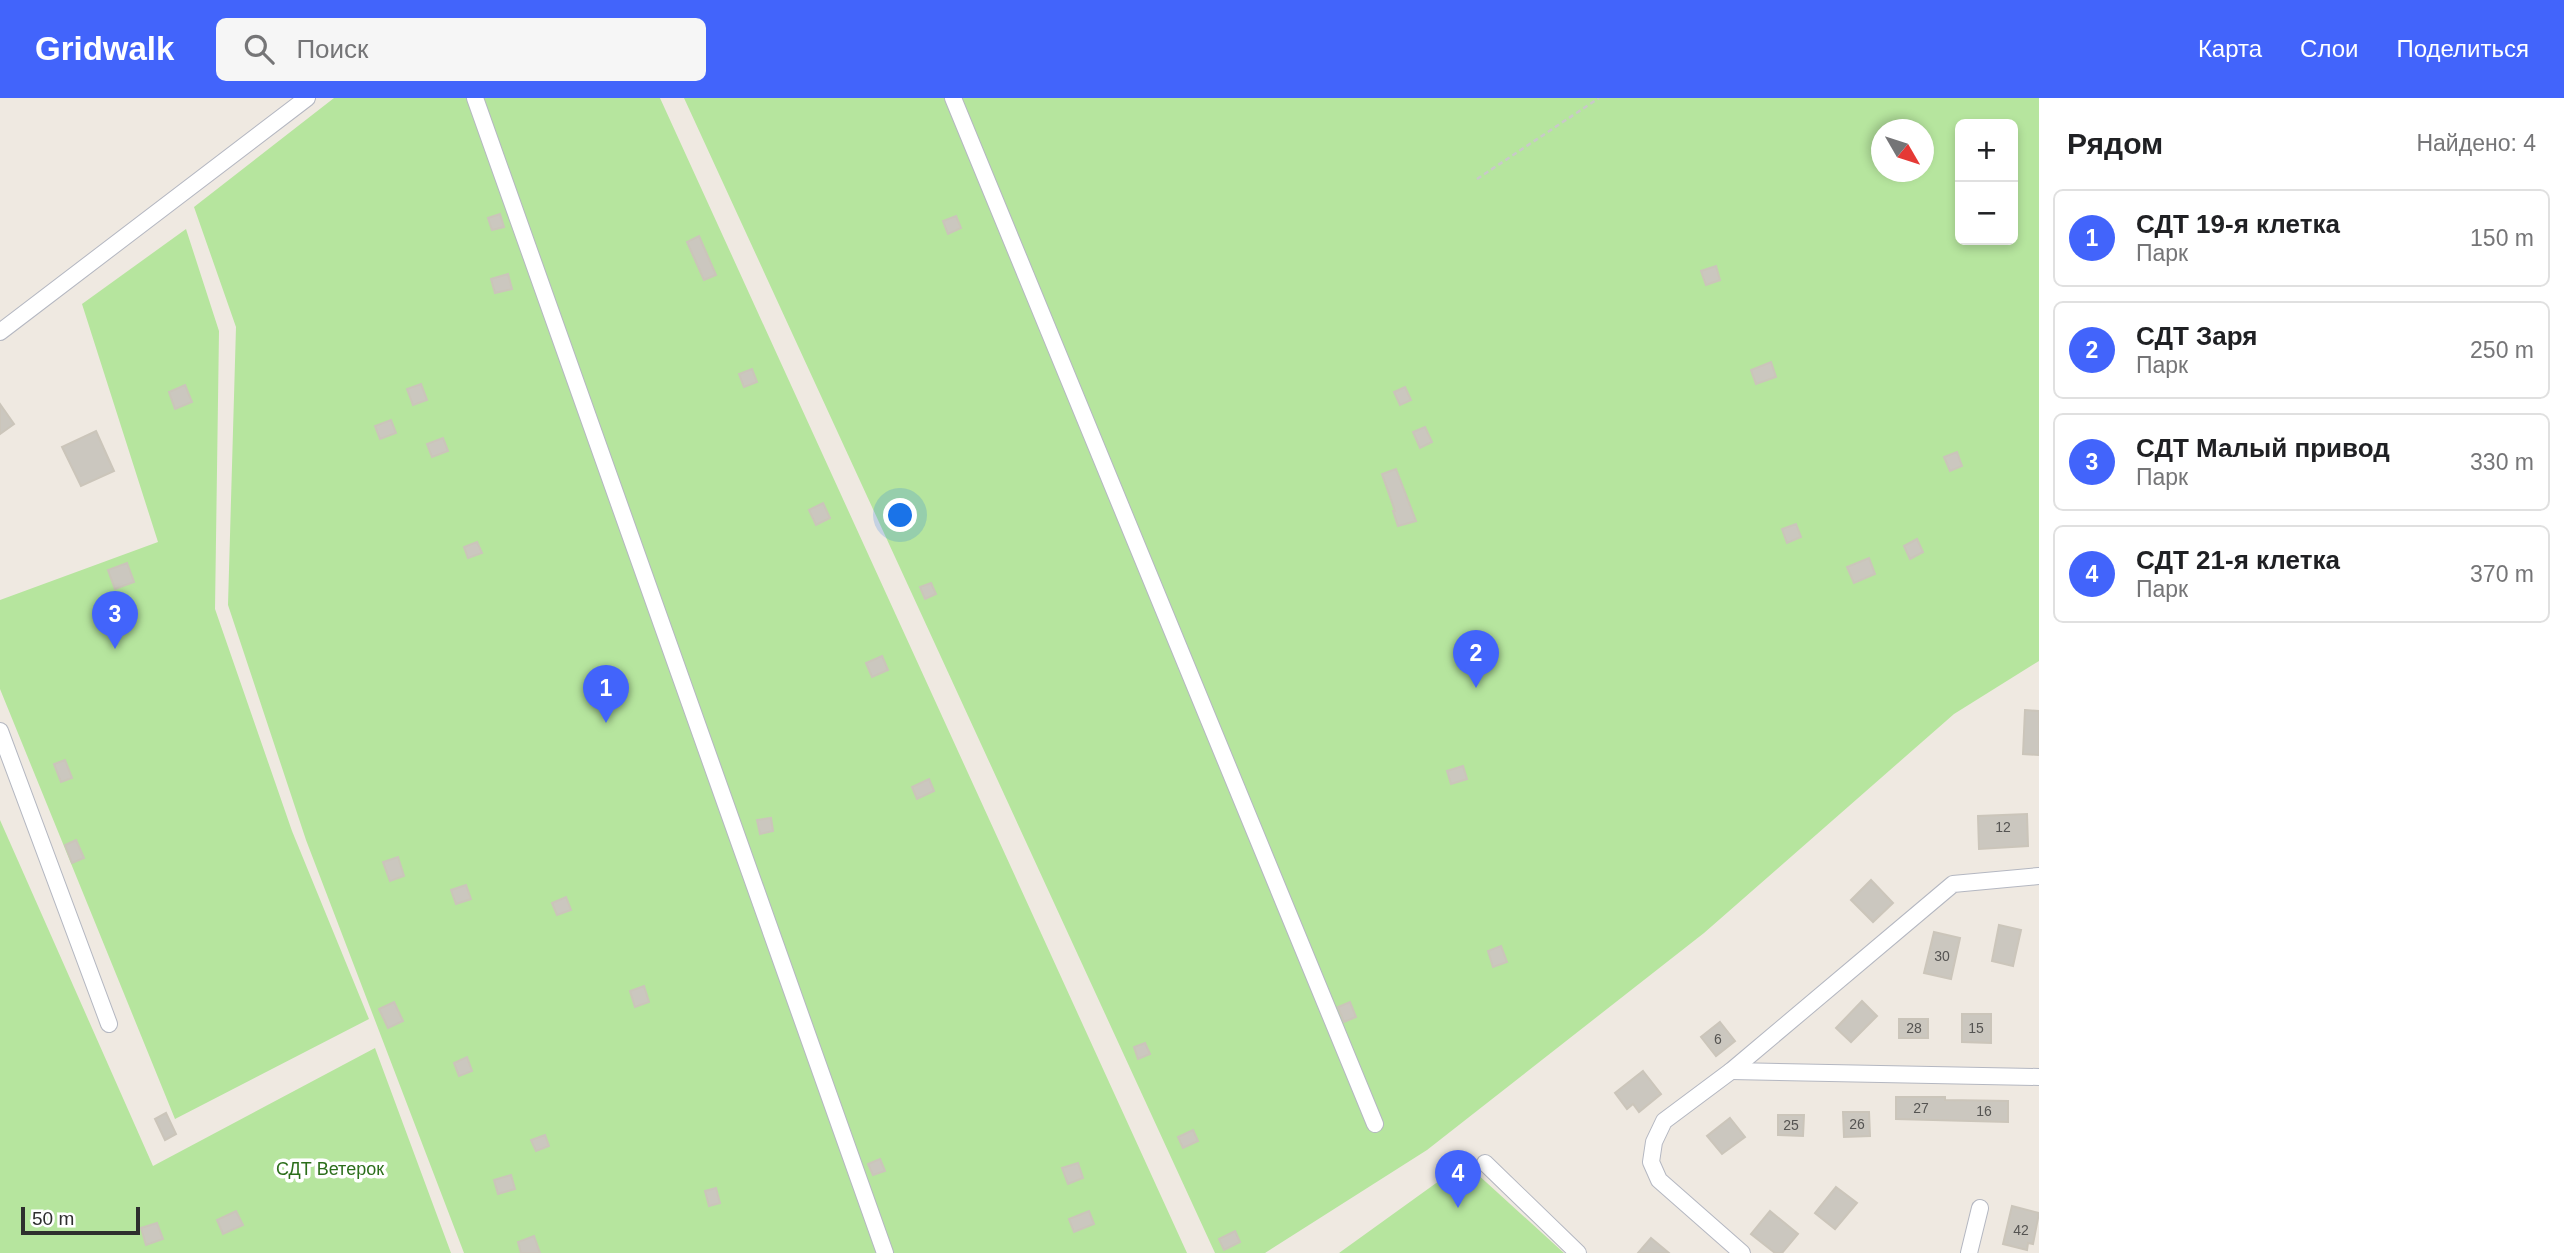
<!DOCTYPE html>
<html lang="ru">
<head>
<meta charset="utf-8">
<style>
  :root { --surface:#fff; --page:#f6f6f6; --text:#202124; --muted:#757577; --line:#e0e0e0; --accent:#4264fb }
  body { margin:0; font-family:Arial,sans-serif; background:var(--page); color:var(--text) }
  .controls { position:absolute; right:21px; top:21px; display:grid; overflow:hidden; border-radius:10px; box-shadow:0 4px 10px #0003 }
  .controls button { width:63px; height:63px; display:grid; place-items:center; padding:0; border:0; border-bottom:2px solid var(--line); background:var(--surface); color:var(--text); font:35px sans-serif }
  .compass { position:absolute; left:1871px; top:21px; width:63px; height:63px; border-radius:50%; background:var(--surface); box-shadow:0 4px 10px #0003; rotate:129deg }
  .scale { position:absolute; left:21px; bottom:18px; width:119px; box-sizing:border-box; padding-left:7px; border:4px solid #2e2e2e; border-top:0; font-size:19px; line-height:24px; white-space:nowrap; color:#2e2e2e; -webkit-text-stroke:5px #fff; paint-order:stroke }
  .you { position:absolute; left:901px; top:418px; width:24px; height:24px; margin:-18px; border:5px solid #fff; border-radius:50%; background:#1a73e8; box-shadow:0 0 0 10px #1a73e833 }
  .badge { display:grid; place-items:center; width:46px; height:46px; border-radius:50%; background:var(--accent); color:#fff; font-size:23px; font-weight:700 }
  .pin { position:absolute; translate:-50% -58px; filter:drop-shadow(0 2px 4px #0008) }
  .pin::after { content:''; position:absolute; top:37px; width:24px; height:21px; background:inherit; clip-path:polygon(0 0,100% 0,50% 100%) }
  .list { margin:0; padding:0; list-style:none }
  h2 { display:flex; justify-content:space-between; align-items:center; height:91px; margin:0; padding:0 28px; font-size:30px }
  h2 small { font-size:23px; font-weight:400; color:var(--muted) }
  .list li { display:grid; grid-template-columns:46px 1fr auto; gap:21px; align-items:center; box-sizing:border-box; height:98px; margin:0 14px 14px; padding:0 14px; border:2px solid var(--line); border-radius:10px }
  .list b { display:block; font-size:26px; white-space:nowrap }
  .list p { margin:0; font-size:23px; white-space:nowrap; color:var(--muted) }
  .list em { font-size:23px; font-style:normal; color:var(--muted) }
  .icon { flex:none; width:38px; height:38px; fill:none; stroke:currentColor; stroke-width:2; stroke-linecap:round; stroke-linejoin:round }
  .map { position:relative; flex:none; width:2039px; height:1155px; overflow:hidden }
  header { display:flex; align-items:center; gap:42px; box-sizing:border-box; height:98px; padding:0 35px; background:var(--accent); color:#fff }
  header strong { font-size:33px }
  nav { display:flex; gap:38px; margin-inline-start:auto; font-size:24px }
  .search { width:490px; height:63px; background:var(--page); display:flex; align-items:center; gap:18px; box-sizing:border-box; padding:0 24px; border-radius:10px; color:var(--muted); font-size:26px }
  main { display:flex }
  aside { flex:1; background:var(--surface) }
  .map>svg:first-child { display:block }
</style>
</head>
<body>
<header>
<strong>Gridwalk</strong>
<div class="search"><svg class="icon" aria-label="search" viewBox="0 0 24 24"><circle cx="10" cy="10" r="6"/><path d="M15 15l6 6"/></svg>Поиск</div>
<nav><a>Карта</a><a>Слои</a><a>Поделиться</a></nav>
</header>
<main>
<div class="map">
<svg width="2039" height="1155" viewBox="0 0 2039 1155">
  <rect width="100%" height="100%" fill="#efe9e1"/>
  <g fill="#b6e59e" fill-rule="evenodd">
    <polygon points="334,0 660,0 1187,1155 464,1155 306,742 228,507 236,229 194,109"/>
    <path d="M684,0H2039V563L1954,616L1704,835L1427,1052L1265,1155H1215ZM1960,26H2013V142H1960ZM1882,32H1924V74H1882Z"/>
    <polygon points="186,131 219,233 215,511 292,733 369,921 175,1021 0,591 0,502 158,444 82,206"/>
    <polygon points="0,722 153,1068 375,950 451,1155 0,1155"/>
    <polygon points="1464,1064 1564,1155 1339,1155 1464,1065"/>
  </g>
  <g fill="#cbc7bf" stroke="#cbc5ba" stroke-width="2">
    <polygon points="500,116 504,129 492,132 488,120"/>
    <polygon points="956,118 961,130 948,136 943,123"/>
    <polygon points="699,138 716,177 704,182 687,144"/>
    <polygon points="1716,168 1720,182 1706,187 1701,173"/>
    <polygon points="508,176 512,191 495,195 491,181"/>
    <polygon points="1771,264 1776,279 1756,286 1751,272"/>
    <polygon points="752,271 757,284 744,289 739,276"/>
    <polygon points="421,286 427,302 413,307 407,291"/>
    <polygon points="185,287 192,304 175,311 169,294"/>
    <polygon points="1405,289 1411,302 1400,307 1394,294"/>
    <polygon points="0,306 14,326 0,336"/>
    <polygon points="391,322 396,335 380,341 375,328"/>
    <polygon points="1425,329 1432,344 1420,350 1413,334"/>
    <polygon points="96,333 114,373 81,388 62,349"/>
    <polygon points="443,340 448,353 432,359 427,346"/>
    <polygon points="1957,354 1962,368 1950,373 1944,359"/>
    <polygon points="1396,371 1416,423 1398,428 1393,413 1395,413 1382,376"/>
    <polygon points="823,405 830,420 816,427 809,412"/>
    <polygon points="1796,426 1801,439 1787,445 1782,431"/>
    <polygon points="1917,441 1923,454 1910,461 1904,448"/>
    <polygon points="477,444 482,455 468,460 464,449"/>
    <polygon points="1869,460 1875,476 1854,485 1847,469"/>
    <polygon points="127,465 134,484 115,491 108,472"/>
    <polygon points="931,485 936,496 925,501 920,489"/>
    <polygon points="882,558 888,572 872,579 866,565"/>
    <polygon points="2025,612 2039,613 2039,657 2023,656"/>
    <polygon points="65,662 72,680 61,684 54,666"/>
    <polygon points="1463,668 1467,681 1451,686 1447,673"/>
    <polygon points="929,681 934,693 917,701 912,689"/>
    <polygon points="2027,716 2028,748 1979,751 1978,718"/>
    <polygon points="771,720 773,733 760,736 757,722"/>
    <polygon points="76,742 84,760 72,765 65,747"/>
    <polygon points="398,759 404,778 390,783 383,764"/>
    <polygon points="1871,782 1893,805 1873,824 1851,802"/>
    <polygon points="466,787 471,801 456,806 451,792"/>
    <polygon points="566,799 571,812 557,817 552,805"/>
    <polygon points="1999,827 2021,832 2013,868 1992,863"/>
    <polygon points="1934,834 1960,840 1951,881 1924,875"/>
    <polygon points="1501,848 1507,864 1493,869 1488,853"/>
    <polygon points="644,888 649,904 635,909 630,893"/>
    <polygon points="1862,903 1877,918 1851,944 1836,930"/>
    <polygon points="394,904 403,923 388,930 379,911"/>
    <polygon points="1350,904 1356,919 1344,924 1338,909"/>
    <polygon points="1962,916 1991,916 1991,945 1962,944"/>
    <rect x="1899" y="921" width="29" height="19"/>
    <polygon points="1720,924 1735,943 1716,958 1701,939"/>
    <polygon points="1145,945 1150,956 1138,961 1134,949"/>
    <polygon points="467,959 472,973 459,978 454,965"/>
    <polygon points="1643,973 1661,996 1639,1014 1633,1006 1627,1011 1615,995"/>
    <polygon points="1896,999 1945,999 1945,1002 2008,1003 2008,1024 1896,1021"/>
    <polygon points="1843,1014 1869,1014 1870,1038 1844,1039"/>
    <polygon points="166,1015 176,1036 165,1042 155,1021"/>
    <polygon points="1778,1017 1804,1017 1803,1038 1778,1037"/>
    <polygon points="1730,1020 1745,1039 1722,1056 1707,1038"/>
    <polygon points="1193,1032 1198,1043 1183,1050 1178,1039"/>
    <polygon points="545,1037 549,1048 536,1053 531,1042"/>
    <polygon points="880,1061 885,1073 873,1077 868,1066"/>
    <polygon points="1078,1065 1083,1080 1068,1086 1062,1070"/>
    <polygon points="511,1077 515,1091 498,1096 494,1082"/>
    <polygon points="1836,1089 1857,1105 1835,1131 1815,1115"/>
    <polygon points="716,1090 720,1105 709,1108 705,1093"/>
    <polygon points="2012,1108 2039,1115 2033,1146 2028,1145 2027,1152 2003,1146"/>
    <polygon points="236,1113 243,1127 223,1136 217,1122"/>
    <polygon points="1089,1113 1094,1126 1074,1134 1069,1121"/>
    <polygon points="1770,1113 1798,1136 1782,1155 1775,1155 1751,1136"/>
    <polygon points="157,1125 163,1141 146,1147 141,1130"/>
    <polygon points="1235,1133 1240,1144 1224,1152 1219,1141"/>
    <polygon points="534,1138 540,1155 521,1155 518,1144"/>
    <polygon points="1651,1140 1669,1155 1638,1155"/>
  </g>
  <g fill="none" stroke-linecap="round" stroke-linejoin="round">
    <defs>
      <g id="minor">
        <polyline points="475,0 885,1155"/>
        <polyline points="953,0 1375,1026"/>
        <polyline points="0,234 307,0"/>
        <polyline points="0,633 109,926"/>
        <polyline points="1731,973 2039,979"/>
        <polyline points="1485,1065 1578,1155"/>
        <polyline points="1742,1155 1659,1082 1651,1064 1654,1044 1664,1023 1731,973 1953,786 2039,778"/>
        <polyline points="1969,1155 1980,1110"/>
      </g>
    </defs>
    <use href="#minor" stroke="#b4b7c1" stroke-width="18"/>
    <polyline stroke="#c9c9c9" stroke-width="2.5" stroke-dasharray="5 3.5" stroke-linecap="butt" points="1477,81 1599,0"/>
    <use href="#minor" stroke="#fff" stroke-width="16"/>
  </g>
  <g text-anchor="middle" stroke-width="7" stroke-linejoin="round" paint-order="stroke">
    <g font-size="14" fill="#555452">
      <text x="2003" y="734">12</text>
      <text x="1942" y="863">30</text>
      <text x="1914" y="935">28</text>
      <text x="1976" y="935">15</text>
      <text x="1718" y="946">6</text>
      <text x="1921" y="1015">27</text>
      <text x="1984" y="1018">16</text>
      <text x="1857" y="1031">26</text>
      <text x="1791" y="1032">25</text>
      <text x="2021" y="1137">42</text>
    </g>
    <g font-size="18" fill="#2c6e1b" stroke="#fff">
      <text x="330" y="1077">СДТ Ветерок</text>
    </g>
  </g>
</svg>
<div class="controls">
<button>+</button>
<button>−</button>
</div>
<svg class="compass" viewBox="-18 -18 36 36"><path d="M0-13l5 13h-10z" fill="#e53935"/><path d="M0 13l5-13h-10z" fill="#757577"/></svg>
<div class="scale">50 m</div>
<div class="you"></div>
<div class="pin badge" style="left:606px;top:625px">1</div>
<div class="pin badge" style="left:1476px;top:590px">2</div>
<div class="pin badge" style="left:115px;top:551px">3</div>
<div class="pin badge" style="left:1458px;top:1110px">4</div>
</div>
<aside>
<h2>Рядом<small>Найдено: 4</small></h2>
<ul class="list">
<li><span class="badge">1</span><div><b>СДТ 19-я клетка</b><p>Парк</p></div><em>150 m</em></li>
<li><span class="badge">2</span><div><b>СДТ Заря</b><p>Парк</p></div><em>250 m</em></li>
<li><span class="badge">3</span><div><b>СДТ Малый привод</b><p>Парк</p></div><em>330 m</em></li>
<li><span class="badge">4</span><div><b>СДТ 21-я клетка</b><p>Парк</p></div><em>370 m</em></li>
</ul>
</aside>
</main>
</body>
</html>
